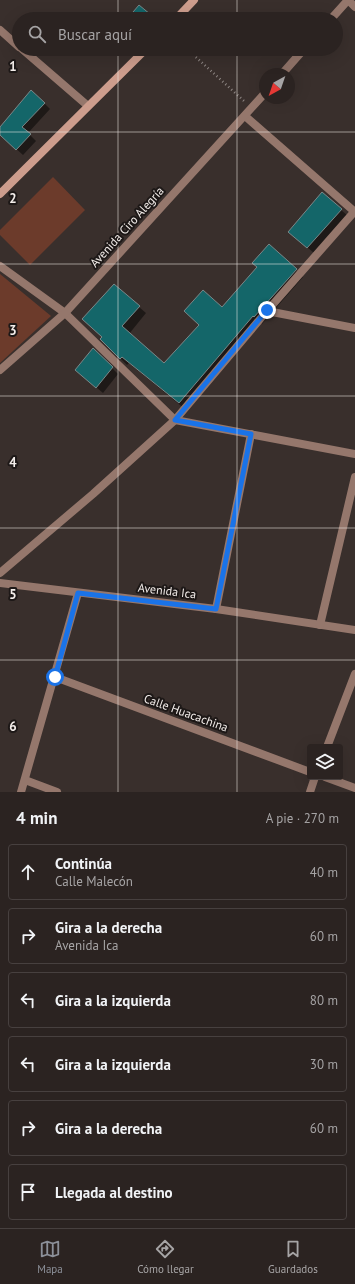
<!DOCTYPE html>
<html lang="es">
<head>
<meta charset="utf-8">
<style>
  :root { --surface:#2b2321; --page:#372f2e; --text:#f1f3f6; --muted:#a6a4a5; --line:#47403f; --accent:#8c9099 }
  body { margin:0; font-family:"PT Sans",sans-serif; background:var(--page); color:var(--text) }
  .controls { position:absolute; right:12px; bottom:12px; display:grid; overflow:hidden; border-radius:4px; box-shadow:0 4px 16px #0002 }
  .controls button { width:36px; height:36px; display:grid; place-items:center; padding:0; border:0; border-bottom:1px solid var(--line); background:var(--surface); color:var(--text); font:20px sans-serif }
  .compass { position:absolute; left:259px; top:68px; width:36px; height:36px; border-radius:50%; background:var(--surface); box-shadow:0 4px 16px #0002; rotate:220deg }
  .stop { position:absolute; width:12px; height:12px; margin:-9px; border:3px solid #1a73e8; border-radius:50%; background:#fff }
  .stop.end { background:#1a73e8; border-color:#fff; box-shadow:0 1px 4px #0008 }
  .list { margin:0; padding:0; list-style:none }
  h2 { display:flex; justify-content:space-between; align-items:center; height:52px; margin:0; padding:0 16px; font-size:17px }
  h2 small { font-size:13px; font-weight:400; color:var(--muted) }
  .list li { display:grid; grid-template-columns:26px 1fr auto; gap:12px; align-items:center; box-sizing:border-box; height:56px; margin:0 8px 8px; padding:0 8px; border:1px solid var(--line); border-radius:4px }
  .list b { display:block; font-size:15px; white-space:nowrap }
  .list p { margin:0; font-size:13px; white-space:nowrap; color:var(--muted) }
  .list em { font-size:13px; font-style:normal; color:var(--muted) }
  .icon { flex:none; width:22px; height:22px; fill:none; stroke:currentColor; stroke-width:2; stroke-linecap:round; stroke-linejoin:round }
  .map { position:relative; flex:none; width:355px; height:792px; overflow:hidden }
  .search { position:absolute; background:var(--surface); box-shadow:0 4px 16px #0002; left:12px; right:12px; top:12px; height:44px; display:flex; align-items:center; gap:10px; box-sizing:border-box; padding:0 14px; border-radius:22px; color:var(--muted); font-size:15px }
  .sheet { height:436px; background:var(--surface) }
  nav { display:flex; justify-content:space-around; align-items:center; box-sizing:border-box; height:56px; border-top:1px solid var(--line); background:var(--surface); font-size:11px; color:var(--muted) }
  nav a { display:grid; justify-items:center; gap:2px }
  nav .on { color:var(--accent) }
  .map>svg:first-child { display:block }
</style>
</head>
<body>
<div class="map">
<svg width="355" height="792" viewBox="0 0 355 792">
  <rect width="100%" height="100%" fill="#392f2c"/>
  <g fill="#6c3b2b">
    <polygon points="53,177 85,210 30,265 0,235 0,230"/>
    <polygon points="0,274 51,316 0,363"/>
  </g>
  <g fill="#0007">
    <polygon points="32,91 50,109 28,133 36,141 23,155 0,134 0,128"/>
    <polygon points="341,210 347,215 314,253 295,237"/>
    <polygon points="296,270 303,277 262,324 260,322 186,410 129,363 127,365 101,339 139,307 146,313 129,334 164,365 222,308"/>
    <polygon points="93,349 118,374 103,393 76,370"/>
  </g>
  <g fill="#146669" stroke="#7a8788">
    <polygon points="139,5 156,19 127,19"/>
    <polygon points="31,90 45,103 22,127 31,134 16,150 0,135 0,127"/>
    <polygon points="322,192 342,209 307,248 288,232"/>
    <polygon points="269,244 297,269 254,317 253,316 179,403 122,357 120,359 100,339 102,337 82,319 114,284 140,306 122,326 164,363 199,325 184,311 203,290 222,307 257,267 252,263"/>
    <polygon points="93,348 113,367 96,388 75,370"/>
  </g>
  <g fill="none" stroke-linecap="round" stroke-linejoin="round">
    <polyline stroke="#8f8784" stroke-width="2.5" stroke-dasharray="1 3" stroke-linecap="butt" points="187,49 244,101"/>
    <g stroke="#95776c" stroke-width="8">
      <polyline points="348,0 355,7"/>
      <polyline points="331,19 348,0"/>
      <polyline points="0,30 19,47"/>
      <polyline points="22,49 88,106"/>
      <polyline points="282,74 304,49"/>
      <polyline points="245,116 355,212"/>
      <polyline points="0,266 65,313 175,420 355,454"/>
      <polyline points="267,311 355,328"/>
      <polyline points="0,370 65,313 265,93"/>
      <polyline points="0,573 93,494 175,420 267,311 355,211"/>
      <polyline points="0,583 216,609 355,630"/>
      <polyline points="216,609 251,434"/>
      <polyline points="320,625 355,477"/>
      <polyline points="55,677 310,772"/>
      <polyline points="327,747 355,674"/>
      <polyline points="325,777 355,788"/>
      <polyline points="25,780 57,792"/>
      <polyline points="21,792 78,593"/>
      <polyline points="310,792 315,777"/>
    </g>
    <g stroke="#cd9d8d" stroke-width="8">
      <polyline points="176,19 194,0"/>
      <polyline points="0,194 146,49"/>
    </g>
  </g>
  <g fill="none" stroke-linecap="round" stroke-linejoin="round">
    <polyline stroke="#1a73e8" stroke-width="5" points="55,677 78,593 216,609 251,434 175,420 267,310"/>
  </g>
  <path fill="none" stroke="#f3edea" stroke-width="1" stroke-opacity="0.55" d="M118,0V19M237,0V19M118,49V792M237,49V792M0,132H355M0,264H355M0,396H355M0,528H355M0,660H355"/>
  <g text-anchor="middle" stroke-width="4" stroke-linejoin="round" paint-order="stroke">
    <g font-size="12" fill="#f3edea" stroke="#1d1817">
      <text transform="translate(127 227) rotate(-48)" y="4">Avenida Ciro Alegría</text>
      <text transform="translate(167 591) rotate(7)" y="4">Avenida Ica</text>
      <text transform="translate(186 713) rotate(20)" y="4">Calle Huacachina</text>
    </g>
  </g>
  <g font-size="13" text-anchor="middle" font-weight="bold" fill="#f3edea" stroke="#1d1817" stroke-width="4" stroke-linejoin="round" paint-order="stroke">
    <text x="13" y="71">1</text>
    <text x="13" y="203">2</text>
    <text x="13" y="335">3</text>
    <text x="13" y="467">4</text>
    <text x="13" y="599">5</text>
    <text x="13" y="731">6</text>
  </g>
</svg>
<div class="controls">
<button><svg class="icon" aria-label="layers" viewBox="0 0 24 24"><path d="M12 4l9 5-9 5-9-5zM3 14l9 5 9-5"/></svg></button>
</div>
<svg class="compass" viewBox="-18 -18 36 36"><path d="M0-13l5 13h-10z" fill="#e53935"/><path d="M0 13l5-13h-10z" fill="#a6a4a5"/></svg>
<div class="stop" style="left:55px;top:677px"></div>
<div class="stop end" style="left:267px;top:310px"></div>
<div class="search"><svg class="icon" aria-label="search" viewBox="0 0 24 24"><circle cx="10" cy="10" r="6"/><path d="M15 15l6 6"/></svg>Buscar aquí</div>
</div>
<section class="sheet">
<h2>4 min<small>A pie · 270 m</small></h2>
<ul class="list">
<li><svg class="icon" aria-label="ahead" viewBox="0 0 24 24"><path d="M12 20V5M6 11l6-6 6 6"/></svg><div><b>Continúa</b><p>Calle Malecón</p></div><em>40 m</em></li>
<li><svg class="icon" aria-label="right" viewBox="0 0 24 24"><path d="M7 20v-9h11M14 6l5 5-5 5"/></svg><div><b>Gira a la derecha</b><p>Avenida Ica</p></div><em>60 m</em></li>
<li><svg class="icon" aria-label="left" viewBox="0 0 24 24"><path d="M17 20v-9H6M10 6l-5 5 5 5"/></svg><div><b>Gira a la izquierda</b></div><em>80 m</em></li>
<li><svg class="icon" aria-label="left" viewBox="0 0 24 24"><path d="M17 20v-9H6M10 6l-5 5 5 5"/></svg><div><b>Gira a la izquierda</b></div><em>30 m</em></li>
<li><svg class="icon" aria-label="right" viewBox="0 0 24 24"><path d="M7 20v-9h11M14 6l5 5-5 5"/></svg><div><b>Gira a la derecha</b></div><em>60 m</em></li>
<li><svg class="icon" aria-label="arrive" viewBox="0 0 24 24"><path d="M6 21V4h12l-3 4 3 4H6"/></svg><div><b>Llegada al destino</b></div></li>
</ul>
</section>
<nav>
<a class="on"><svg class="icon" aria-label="map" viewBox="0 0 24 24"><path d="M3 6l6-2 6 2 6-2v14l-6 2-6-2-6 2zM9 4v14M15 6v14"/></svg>Mapa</a>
<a><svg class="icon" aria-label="directions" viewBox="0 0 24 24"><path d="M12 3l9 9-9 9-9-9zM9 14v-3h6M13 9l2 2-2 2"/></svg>Cómo llegar</a>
<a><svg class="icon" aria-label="saved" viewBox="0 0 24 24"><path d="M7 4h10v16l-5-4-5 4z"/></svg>Guardados</a>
</nav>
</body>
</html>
